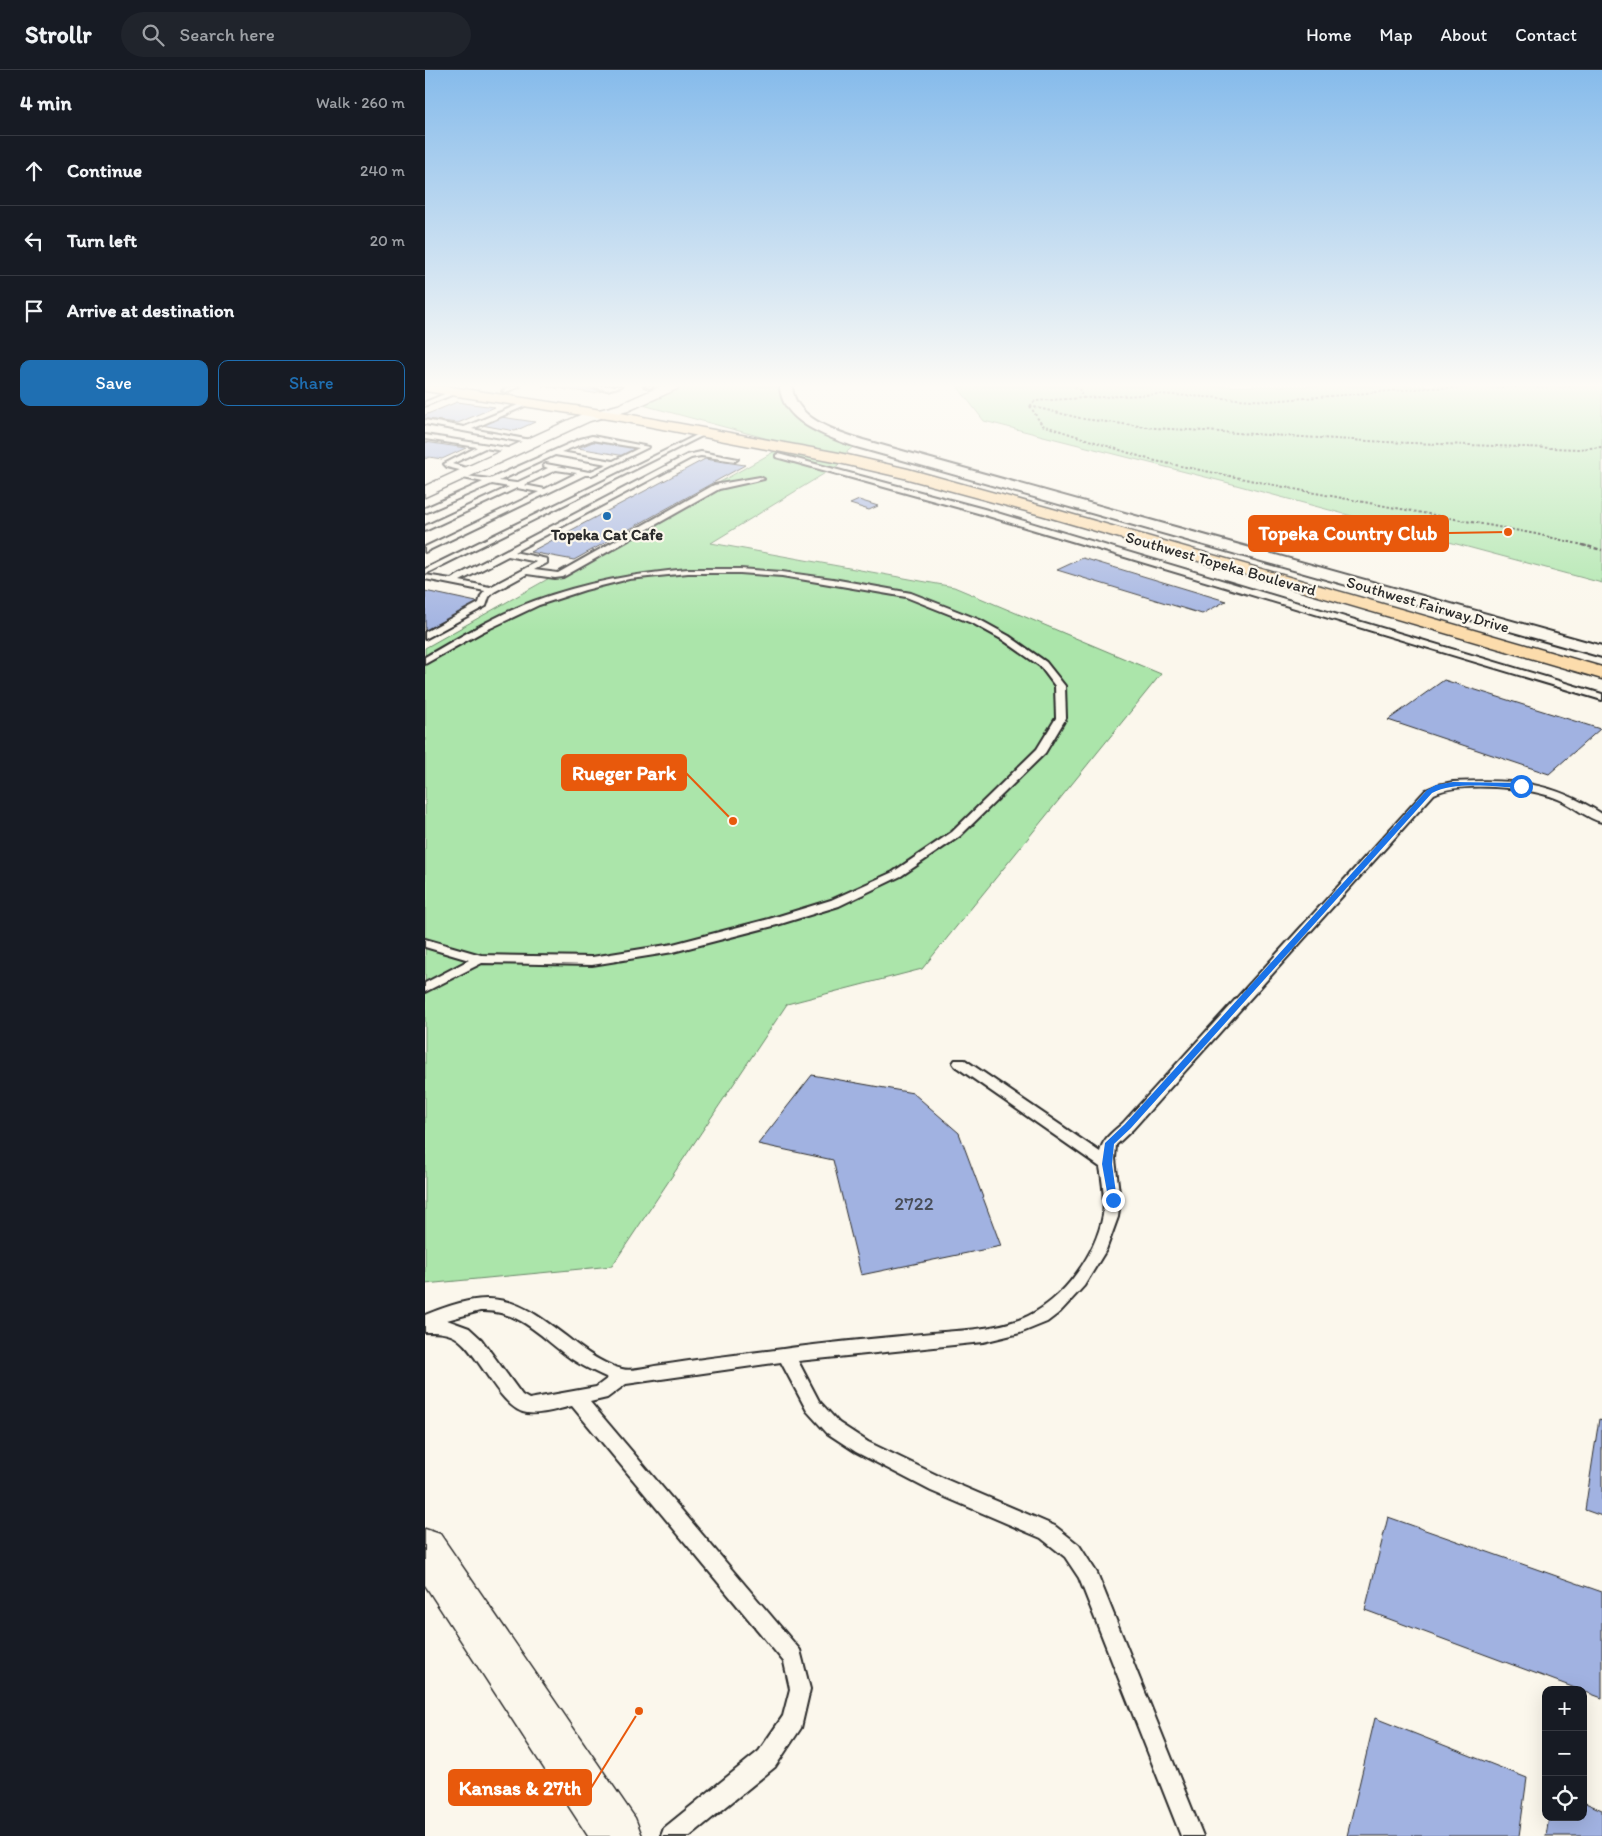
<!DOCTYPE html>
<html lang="en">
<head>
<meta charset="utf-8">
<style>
  :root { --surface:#171b24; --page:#20242c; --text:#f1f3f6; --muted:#9ea1a6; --line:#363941; --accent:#1f6fb2 }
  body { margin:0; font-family:Itim,sans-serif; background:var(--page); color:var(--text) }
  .controls { position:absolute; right:15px; bottom:15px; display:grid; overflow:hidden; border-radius:10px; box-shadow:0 5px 20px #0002 }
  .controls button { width:45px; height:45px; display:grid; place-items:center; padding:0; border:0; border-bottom:1px solid var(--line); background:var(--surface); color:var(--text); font:25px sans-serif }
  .stop { position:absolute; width:15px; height:15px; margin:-11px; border:4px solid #1a73e8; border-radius:50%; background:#fff }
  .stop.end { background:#1a73e8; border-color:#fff; box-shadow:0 1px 5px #0008 }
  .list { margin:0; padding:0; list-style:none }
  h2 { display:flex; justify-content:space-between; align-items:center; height:65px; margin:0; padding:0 20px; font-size:21px }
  h2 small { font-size:16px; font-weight:400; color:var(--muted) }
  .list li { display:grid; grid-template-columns:32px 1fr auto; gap:15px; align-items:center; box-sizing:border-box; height:70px; padding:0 20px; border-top:1px solid var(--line) }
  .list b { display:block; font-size:19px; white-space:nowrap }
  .list em { font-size:16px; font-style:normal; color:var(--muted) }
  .actions { display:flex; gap:10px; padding:15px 20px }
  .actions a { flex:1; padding:11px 0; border:1px solid var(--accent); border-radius:10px; text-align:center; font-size:18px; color:var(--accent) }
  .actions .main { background:var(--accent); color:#fff }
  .icon { flex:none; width:28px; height:28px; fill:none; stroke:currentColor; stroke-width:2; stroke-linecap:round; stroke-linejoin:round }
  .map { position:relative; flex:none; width:1177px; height:1766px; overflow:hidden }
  header { display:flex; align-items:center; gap:30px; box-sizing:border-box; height:70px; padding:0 25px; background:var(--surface); border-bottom:1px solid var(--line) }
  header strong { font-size:24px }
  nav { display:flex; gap:28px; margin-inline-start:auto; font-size:18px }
  .search { width:350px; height:45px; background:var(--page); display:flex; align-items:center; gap:12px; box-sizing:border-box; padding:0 18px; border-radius:28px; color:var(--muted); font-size:19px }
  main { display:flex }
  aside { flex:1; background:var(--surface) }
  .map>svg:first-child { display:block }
</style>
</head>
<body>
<header>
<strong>Strollr</strong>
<div class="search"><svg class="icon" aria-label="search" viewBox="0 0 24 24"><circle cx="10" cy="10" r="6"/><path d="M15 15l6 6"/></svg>Search here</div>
<nav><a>Home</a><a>Map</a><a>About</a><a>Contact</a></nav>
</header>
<main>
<aside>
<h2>4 min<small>Walk · 260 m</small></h2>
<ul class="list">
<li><svg class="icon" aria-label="ahead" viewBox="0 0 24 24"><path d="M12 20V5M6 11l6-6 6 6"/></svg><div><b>Continue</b></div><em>240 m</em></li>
<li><svg class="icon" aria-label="left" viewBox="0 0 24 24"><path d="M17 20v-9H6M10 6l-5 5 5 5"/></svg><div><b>Turn left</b></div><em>20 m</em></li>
<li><svg class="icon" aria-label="arrive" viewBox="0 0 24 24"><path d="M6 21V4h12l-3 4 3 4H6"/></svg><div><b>Arrive at destination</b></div></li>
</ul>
<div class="actions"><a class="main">Save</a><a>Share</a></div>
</aside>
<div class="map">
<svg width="1177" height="1766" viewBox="0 0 1177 1766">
  <rect width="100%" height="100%" fill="#fbf7ec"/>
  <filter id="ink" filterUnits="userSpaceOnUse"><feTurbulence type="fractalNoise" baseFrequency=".02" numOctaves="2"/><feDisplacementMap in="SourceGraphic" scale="10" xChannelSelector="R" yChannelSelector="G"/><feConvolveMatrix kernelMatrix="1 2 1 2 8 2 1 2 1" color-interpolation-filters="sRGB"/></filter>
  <g filter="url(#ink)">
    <g fill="#abe5aa" stroke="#6b886a">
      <polygon points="259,316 364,316 362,329 390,356 433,373 414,388 218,335"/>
      <polygon points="532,316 1177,316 1177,513 800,412 559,351"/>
      <polygon points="352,380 415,394 286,473 529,517 736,604 497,899 362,934 187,1196 0,1214 0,578"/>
    </g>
    <g fill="#a1b2e1" stroke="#2b2b2b">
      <polygon points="117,316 146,316 178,321 168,323"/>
      <polygon points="32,332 70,337 33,353 0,349 0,345"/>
      <polygon points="76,347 110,352 90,361 56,355"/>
      <polygon points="170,371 216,379 200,386 153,378"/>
      <polygon points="0,372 41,378 17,389 4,387 0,389"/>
      <polygon points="280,389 320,395 149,490 105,482"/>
      <polygon points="434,430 453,436 444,440 425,434"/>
      <polygon points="658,488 801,531 777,544 632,500"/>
      <polygon points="0,521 56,533 0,563"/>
      <polygon points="1019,610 1175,659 1124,704 963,650"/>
      <polygon points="387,1005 488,1023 534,1063 576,1176 436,1205 408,1090 333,1074"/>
      <polygon points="1174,1349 1177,1350 1177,1446 1160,1440"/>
      <polygon points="963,1447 1177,1522 1177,1628 940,1540"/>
      <polygon points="950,1648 1102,1708 1094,1766 922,1766"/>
      <polygon points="1158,1732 1177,1740 1177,1766 1121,1766 1124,1747 1158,1747"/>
    </g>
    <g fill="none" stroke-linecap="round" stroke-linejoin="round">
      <defs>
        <g id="lane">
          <polygon points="87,316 95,316 82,322 77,321"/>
          <polygon points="166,316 197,316 182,320"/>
          <polygon points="219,316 228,316 225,318"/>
          <polygon points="32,319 34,322 0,336 0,332"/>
          <polygon points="105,330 107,333 47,359 111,371 111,373 109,374 0,354 0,350 39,357"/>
          <polygon points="278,362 283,363 0,504 0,499"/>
          <polygon points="0,365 89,379 92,381 89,383 60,378 27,394 49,400 50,401 47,403 22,397 19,394 52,377 0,369"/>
          <path d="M167,366L224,377L167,405H160L0,482V477L114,422L92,418L0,461V456L84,417L67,414L0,443V438L58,412L33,407V405L65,409L155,369ZM167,370L214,378L188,391L136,382ZM130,385L182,394L164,402L121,394L118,396L123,398L91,413L74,411ZM131,400L152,403L120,419L99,415Z"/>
          <path d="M276,382L313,389L310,391L276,386L266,388L89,482L122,489V493L109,500L133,503L289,415L335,407L339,409L294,419L138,507L130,508L102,504L69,522L64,527L61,536L0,569V562L54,533L56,526L60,521L0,509V505L26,509L262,385ZM83,486L112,492L65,517L35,511Z"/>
          <polygon points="353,384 559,439 1177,624 1177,630 553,443 351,387 351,385"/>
          <path d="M263,499H315L357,502L408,509L486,523L555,550L584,566L621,592L640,616L641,648L620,683L535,766L476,806L414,836L352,855L248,882L167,895L57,893L0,922V913L44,890L0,877V869L56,885L167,887L248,874L344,849L406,830L468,802L527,762L612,679L631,648L630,616L615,596L578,570L549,554L481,527L357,506L315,503H263L204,509L160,520L114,535L57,562L0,594V587C35,567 71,545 109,531C161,512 209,504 263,499Z"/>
          <path d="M1028,712C1089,709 1125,711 1177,744V752C1162,749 1148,735 1133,729C1106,717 1035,711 1009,724L708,1059L691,1075L690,1089L695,1131L693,1147L681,1180L659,1216L635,1242L622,1252L595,1263L558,1272L373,1291L394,1331L414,1353L443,1372L520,1409L630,1456L654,1475L672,1503L778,1766H756L654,1508L640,1487L616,1468L506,1421L431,1382L402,1363L382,1341L356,1292L201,1314L182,1328L165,1332L375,1580L385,1619L376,1658L350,1697L265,1766H236L239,1758L334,1681L358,1646L365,1619L359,1592L147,1336C133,1339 116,1345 102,1343C76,1340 55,1285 33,1269C24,1262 11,1262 0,1262V1245C70,1216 90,1227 147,1271C161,1282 179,1295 197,1299C208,1302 225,1296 237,1295C277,1289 317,1284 358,1279C407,1272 457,1268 507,1263C539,1260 573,1260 603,1246C639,1229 671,1184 678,1145C680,1128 678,1113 675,1097L530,996L528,993L530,990H540L675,1082C678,1068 688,1062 698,1053L1001,720L1013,715ZM55,1241C94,1239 116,1267 145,1288C157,1296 170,1302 183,1308L171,1317L104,1329L97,1325L56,1269L44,1258L22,1250Z"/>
        </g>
        <path id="street" d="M355,316H367C369,349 411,361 438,370L1177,576V587L428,376C400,366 356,351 355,316Z"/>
        <g id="secondary">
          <polygon points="236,316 254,316 252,319 203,341 165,351 0,427 0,416 155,345 193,335"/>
          <polygon points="0,1459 15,1464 210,1748 217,1766 163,1766 0,1515"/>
        </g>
        <polygon id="primary" points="0,316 20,316 196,343 414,383 483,399 628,439 1177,597 1177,609 616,445 479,408 414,393 196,351 0,321"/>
      </defs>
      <use href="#lane" stroke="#2b2b2b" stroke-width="4"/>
      <use href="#street" stroke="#2b2b2b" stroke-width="4"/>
      <use href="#secondary" stroke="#2b2b2b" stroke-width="3"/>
      <use href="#primary" stroke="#2b2b2b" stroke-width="3"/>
      <g stroke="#2b2b2b" stroke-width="2" stroke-dasharray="2.5 2" stroke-linecap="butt">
        <polyline points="658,328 734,324 844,331 1002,318 1162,316"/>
        <polyline points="605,336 617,355 726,390 874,420 1111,464 1162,476"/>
        <polyline points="605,336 659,349 730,358 960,372 1154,379 1177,377"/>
        <polyline points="605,336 610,331 658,328 654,319 649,316"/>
      </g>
      <polyline stroke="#2b2b2b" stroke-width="2.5" stroke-dasharray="4 2.5" stroke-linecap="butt" points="1157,475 1177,480"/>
      <use href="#lane" fill="#fbf7ec" fill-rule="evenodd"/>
      <use href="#street" fill="#fbf7ec" fill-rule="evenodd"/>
      <use href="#secondary" fill="#fbf7ec" fill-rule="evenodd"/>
      <use href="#primary" fill="#fcdcac" fill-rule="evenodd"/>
    </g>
  </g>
  <linearGradient id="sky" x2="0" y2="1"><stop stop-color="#86bbeb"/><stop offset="0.56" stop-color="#fdfbf6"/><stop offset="1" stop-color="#fdfbf6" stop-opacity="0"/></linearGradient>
  <rect width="1177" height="563" fill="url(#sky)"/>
  <path fill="#1a73e8" d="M1028,712L1096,713L1099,716L1096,718C1070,717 1030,711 1007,723L706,1058L689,1074L687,1094L692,1130L691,1133H684L677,1094L680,1073L700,1054L1002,720L1011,715Z"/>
  <circle fill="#1f6fb2" stroke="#fbf7ec" stroke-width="2" cx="182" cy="446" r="5"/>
  <g text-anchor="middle" stroke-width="4.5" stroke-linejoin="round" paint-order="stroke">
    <g font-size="16" font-weight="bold" fill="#2b2b2b" stroke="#fbf7ec">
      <text x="182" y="470">Topeka Cat Cafe</text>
    </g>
    <g font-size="16" fill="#2b2b2b" stroke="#fbf7ec">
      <text transform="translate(796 493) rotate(16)" y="6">Southwest Topeka Boulevard</text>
      <text transform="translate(1003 534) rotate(16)" y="6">Southwest Fairway Drive</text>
    </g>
    <g font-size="19" fill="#484d58">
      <text x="489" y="1140">2722</text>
    </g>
  </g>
  <path fill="none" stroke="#e8590c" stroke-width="2" d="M1083 462L1023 463M308 751L261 703M214 1641L166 1718"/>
  <g fill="#e8590c" stroke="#fbf7ec" stroke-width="2">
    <circle cx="1083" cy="462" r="5"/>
    <circle cx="308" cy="751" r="5"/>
    <circle cx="214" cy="1641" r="5"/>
  </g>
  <g fill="#e8590c" stroke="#e8590c" stroke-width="2">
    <rect x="824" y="446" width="199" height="35" rx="5"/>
    <rect x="137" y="685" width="124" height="35" rx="5"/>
    <rect x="24" y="1700" width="142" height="35" rx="5"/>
  </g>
  <g font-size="20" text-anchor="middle" font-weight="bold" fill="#fff">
    <text x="923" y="470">Topeka Country Club</text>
    <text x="199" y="710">Rueger Park</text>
    <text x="95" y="1725">Kansas &amp; 27th</text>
  </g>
</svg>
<div class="controls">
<button>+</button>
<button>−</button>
<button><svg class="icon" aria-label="locate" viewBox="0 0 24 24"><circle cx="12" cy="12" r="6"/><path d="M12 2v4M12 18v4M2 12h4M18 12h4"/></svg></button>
</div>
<div class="stop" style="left:1096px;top:716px"></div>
<div class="stop end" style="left:688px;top:1130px"></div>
</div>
</main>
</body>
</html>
